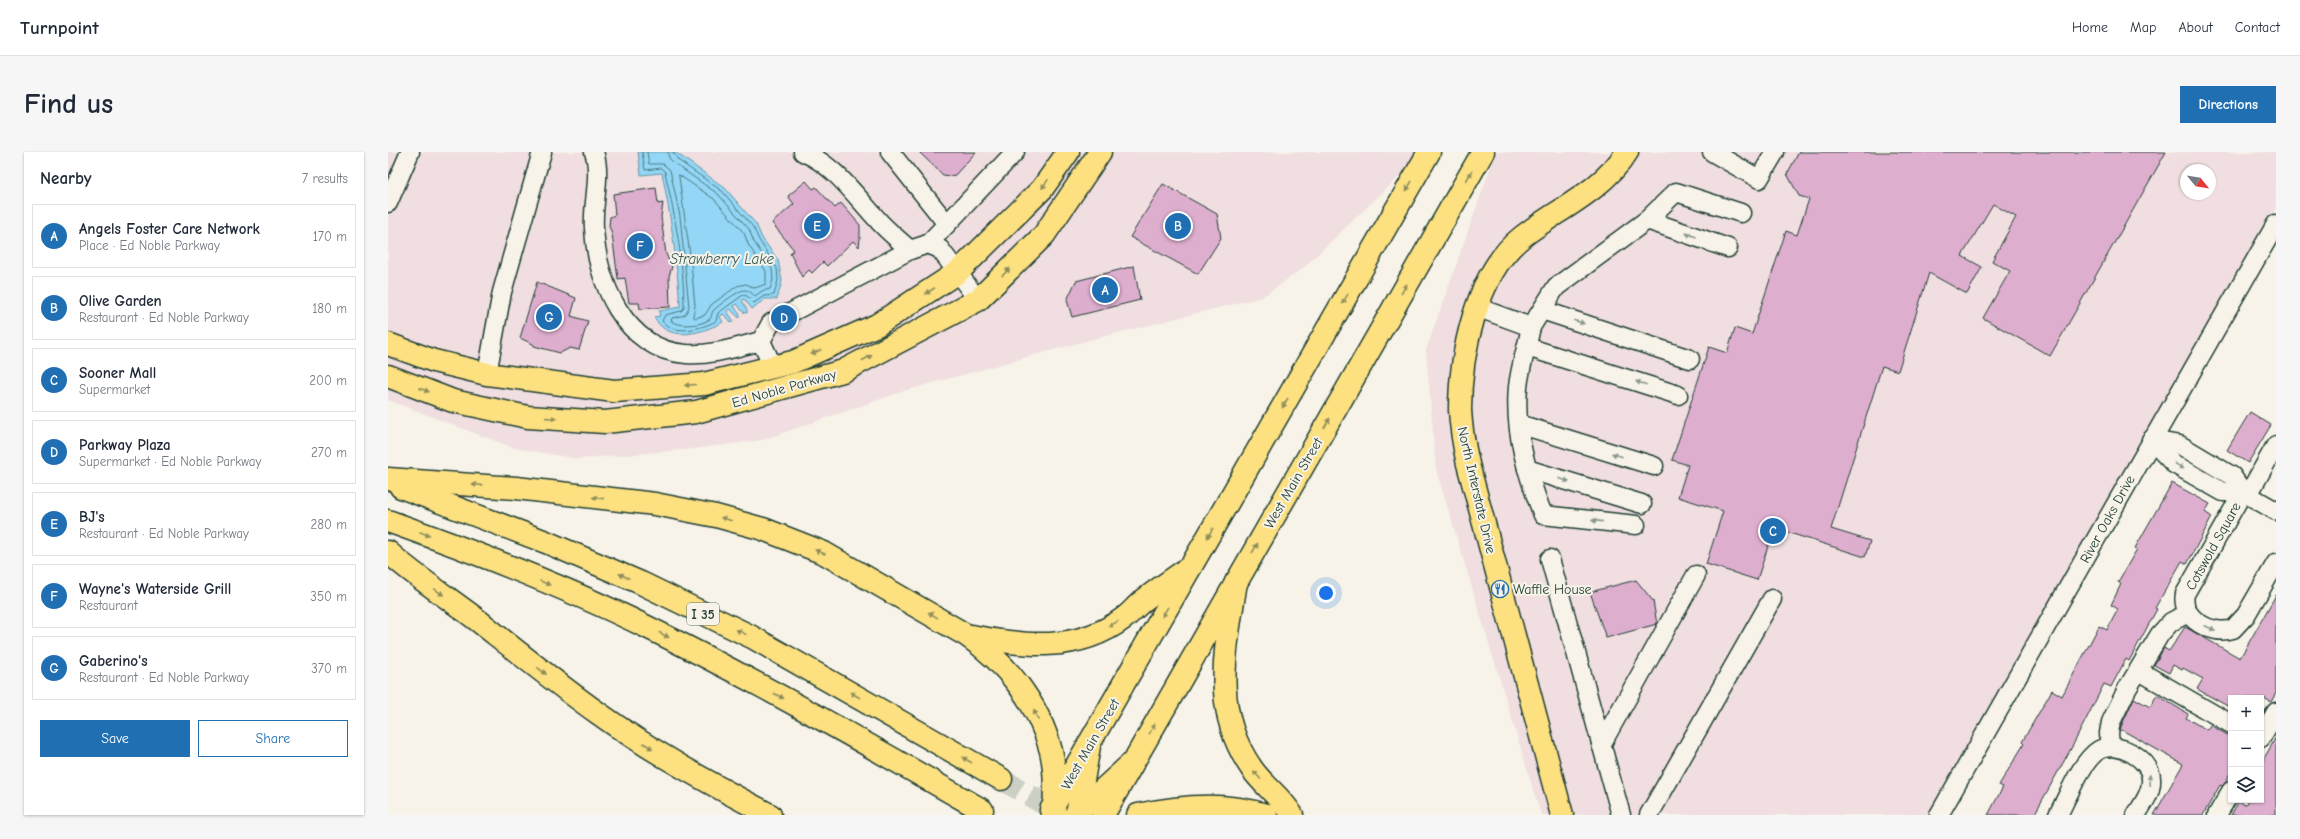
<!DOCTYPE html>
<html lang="en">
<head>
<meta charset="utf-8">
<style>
  :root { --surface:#fff; --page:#f6f6f7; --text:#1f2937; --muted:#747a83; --line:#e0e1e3; --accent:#1f6fb2 }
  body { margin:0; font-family:"Comic Neue",sans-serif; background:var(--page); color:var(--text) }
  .controls { position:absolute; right:12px; bottom:12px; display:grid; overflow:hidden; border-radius:0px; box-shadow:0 1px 3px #0004 }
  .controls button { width:36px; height:36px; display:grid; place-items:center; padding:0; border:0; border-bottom:1px solid var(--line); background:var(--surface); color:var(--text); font:20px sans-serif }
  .compass { position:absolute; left:1792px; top:12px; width:36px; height:36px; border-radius:50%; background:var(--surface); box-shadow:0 1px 3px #0004; rotate:120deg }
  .you { position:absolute; left:938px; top:441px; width:14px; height:14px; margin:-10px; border:3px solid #fff; border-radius:50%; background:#1a73e8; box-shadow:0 0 0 6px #1a73e833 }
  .badge { display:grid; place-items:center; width:26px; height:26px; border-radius:50%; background:var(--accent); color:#fff; font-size:13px; font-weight:700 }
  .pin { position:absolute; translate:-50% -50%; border:2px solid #fff; box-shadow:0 1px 4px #0006 }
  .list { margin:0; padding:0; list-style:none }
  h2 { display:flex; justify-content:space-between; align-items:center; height:52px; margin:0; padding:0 16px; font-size:17px }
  h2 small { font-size:13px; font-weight:400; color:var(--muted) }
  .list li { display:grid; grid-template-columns:26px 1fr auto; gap:12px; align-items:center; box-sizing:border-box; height:64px; margin:0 8px 8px; padding:0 8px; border:1px solid var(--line); border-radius:0px }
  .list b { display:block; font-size:15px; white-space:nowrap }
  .list p { margin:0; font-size:13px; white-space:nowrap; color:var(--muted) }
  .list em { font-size:13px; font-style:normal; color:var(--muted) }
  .actions { display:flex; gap:8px; padding:12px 16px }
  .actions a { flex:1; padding:9px 0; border:1px solid var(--accent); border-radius:0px; text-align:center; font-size:14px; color:var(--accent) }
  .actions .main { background:var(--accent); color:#fff }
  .icon { flex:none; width:22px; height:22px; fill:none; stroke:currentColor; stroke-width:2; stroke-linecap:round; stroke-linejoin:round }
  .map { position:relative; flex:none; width:1888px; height:663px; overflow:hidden; border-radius:0px }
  header { display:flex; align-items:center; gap:24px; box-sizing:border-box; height:56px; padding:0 20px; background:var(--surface); border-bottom:1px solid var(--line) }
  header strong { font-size:19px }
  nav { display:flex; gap:22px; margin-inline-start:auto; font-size:14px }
  .intro { display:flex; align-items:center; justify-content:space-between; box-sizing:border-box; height:96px; padding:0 24px }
  h1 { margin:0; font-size:28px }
  .button { padding:10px 18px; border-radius:0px; background:var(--accent); color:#fff; font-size:14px; font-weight:700 }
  main { display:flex; gap:24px; padding:0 24px }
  aside { flex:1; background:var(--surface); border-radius:0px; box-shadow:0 1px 3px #0004 }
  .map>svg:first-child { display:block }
</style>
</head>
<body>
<header>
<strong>Turnpoint</strong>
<nav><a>Home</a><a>Map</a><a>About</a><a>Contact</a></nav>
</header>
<div class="intro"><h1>Find us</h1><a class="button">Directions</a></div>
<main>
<aside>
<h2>Nearby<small>7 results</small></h2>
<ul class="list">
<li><span class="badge">A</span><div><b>Angels Foster Care Network</b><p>Place · Ed Noble Parkway</p></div><em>170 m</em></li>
<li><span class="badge">B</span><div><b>Olive Garden</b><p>Restaurant · Ed Noble Parkway</p></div><em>180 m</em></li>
<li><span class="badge">C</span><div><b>Sooner Mall</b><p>Supermarket</p></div><em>200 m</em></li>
<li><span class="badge">D</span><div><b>Parkway Plaza</b><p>Supermarket · Ed Noble Parkway</p></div><em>270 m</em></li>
<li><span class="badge">E</span><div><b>BJ's</b><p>Restaurant · Ed Noble Parkway</p></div><em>280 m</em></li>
<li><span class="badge">F</span><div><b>Wayne's Waterside Grill</b><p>Restaurant</p></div><em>350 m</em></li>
<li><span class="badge">G</span><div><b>Gaberino's</b><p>Restaurant · Ed Noble Parkway</p></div><em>370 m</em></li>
</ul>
<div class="actions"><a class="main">Save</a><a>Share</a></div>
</aside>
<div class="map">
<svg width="1888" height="663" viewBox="0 0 1888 663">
  <rect width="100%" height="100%" fill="#f7f3e8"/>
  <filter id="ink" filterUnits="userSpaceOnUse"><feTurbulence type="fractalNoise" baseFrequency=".025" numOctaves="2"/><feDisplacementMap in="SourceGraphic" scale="8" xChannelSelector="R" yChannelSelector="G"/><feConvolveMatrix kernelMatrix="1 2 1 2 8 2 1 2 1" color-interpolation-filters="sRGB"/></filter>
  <g filter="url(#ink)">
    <g fill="#f0dee0" fill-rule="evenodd">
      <polygon points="0,0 1028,0 1017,19 914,117 874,145 709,186 519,238 374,288 304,297 191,307 126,296 0,248"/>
      <path d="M1108,0H1888V58L1540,663H1153L1048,317L1038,198ZM1798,18H1822V42H1798Z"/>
    </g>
    <path fill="#93d6f5" stroke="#6599a8" d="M250,0H287L337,36L368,72L374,86L390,108L394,129L389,147H377L364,157L356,147L354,149L359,157V161L355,160L349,152L346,154L352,163L351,166L342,157L339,159L345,168L344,171L335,162L332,165L335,170C315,181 280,192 266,165L272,164L271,159L292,155C289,110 283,65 274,21L253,23Z"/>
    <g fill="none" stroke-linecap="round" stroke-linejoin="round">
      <g stroke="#4d7a81" stroke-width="1">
        <path d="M254,0L257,18L273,16L277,20C287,64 296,111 296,156L293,159L277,163L274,169C287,184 313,177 328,169L330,161L355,143L359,144L366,151L376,144L386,143L390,128L389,116L371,88L365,75L334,39L290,8L285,0"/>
        <path d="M259,0L261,12H275L282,18L292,64L301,155L297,163L284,166L283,169C291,175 313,174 322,167C324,165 323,162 325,159C328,155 351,138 356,138C361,138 363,141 367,144L374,139L382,137L385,128L384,117L366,90L361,77L330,42L287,12L281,6L280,0"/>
        <polygon points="291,23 326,47 356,81 361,94 378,119 378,132 367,136 358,132 349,134 323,153 317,163 307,166 305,164 307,154 303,110"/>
      </g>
    </g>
    <g fill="#deaecf" stroke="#1f3d34">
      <polygon points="531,0 588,0 567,23 562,24 555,23"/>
      <polygon points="1411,0 1778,0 1662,204 1595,166 1622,119 1604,109 1628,65 1605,52 1574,104 1594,115 1579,142 1541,121 1510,219 1494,214 1443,377 1482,389 1477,405 1386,376 1369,428 1318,412 1335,359 1290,345 1300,313 1284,308 1321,195 1339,201 1347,176 1364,182 1398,79 1409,83 1421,47 1411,44 1399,22"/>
      <polygon points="418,29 425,37 428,35 447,56 453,51 472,73 472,87 471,95 465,89 439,114 435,110 424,121 421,118 414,125 402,101 406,98 384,71 406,52 400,44"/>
      <polygon points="775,32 829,62 833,86 810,122 742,85"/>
      <polygon points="268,36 270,52 275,51 273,65 278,102 284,115 281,124 282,155 252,157 251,151 241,151 237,126 230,127 224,82 221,74 222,65 227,63 225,42"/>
      <polygon points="746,114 752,148 684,165 679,148 688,129"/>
      <polygon points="149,130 188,146 183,164 200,169 191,198 182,196 172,201 146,194 145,192 132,186"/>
      <polygon points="1862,260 1883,273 1860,311 1839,298"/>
      <polygon points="1784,331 1822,352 1817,360 1824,365 1807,397 1799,412 1794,409 1767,456 1769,457 1741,509 1738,507 1723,535 1716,532 1685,593 1646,663 1600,663 1615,635 1611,633 1636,592 1634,590 1664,538 1674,544 1711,474 1719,478 1730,457 1723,453 1733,432 1730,430 1749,397 1747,396"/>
      <polygon points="1248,428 1265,449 1269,472 1218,486 1202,440"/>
      <polygon points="1888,443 1888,541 1883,550 1876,546 1843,546 1843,556 1809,537 1815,527 1795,516 1794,518 1785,513 1781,521 1766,513 1776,496 1781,499 1797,475 1852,506"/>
      <polygon points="1769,543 1800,562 1798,566 1819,578 1822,573 1843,585 1843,619 1837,631 1834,634 1832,633 1815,663 1766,663 1795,612 1732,577 1746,546 1762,555"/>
      <polygon points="1888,585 1888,663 1843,663 1851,649 1857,653 1860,648 1873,648 1873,612"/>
    </g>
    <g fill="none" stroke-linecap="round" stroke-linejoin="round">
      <polyline stroke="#cccfc4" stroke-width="22" stroke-dasharray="22 11" stroke-linecap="butt" points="613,627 675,663"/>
      <defs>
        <g id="minor">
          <path d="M206,0C214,23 204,52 206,76C208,129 237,198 298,202C323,204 349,195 373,189L385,215"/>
          <path d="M415,0C446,13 466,42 488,66C498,78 511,88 522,98"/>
          <polyline points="502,0 559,72"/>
          <polyline points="1324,0 1371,27 1387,0"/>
          <polyline points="0,51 22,0"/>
          <polyline points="1259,68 1340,96"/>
          <polyline points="540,92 627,0"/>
          <polyline points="1088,155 1143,175 1168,135 1259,68 1288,40 1353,61"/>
          <polyline points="1154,158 1302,207"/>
          <path d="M1143,175C1139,195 1132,215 1130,235C1126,280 1139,322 1155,363L1248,373"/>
          <polyline points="373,189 383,171 522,98 540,92 552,97 590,148"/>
          <polyline points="1139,195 1290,243"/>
          <polyline points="99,222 114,140 154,0"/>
          <polyline points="1131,272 1266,314"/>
          <polyline points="1763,288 1792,293 1844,324 1855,340 1888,359"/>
          <polyline points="1763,288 1786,312 1835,340 1855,340"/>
          <polyline points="1139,317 1254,352"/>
          <path d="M1855,340L1797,442C1792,466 1823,484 1845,477L1858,463L1888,411"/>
          <polyline points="1860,343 1888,293"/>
          <polyline points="1162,407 1233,663"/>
          <polyline points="1751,519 1843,572"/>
          <polyline points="1873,586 1888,560"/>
          <polyline points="1213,593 1308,423"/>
          <polyline points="1722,595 1721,581 1723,570 1739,537 1772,482 1783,470 1800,461"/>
          <polyline points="1261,663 1384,447"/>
          <path d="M1551,663C1663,466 1775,268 1888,72"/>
          <path d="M1670,663C1679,646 1694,608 1711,598C1728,588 1763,606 1763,627C1764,640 1755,652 1748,663"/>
          <polyline points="1829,663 1843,639"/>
        </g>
        <g id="major">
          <polyline points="0,192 46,209 99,222 226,239 316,232 405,210 489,173 570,120 654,37 680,0"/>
          <polyline points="0,224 65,249 140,265 217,270 308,260 455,219 590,148 656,83 712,0"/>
          <polyline points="663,658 1041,0"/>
          <polyline points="715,663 1095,0"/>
          <path d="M1174,663L1080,312C1076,294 1073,277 1072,258C1072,203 1088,121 1134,85C1170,57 1213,40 1239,0"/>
        </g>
        <g id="highway">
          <path d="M0,327L128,336L267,352L328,364L375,377L436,401L578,483C618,510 651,552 663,599C668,620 667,642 666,663"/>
          <polyline points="13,335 158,390 253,431 364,485 613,627"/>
          <path d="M0,369C87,400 176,434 259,475C373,531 484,595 594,658"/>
          <path d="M0,400C29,426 61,446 92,470C131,501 169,532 210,561C264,600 323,632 382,663"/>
          <path d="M848,430C838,496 822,557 864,617C876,634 893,645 904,663"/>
          <path d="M583,484C635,494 690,501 736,466C743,461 749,453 756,448C771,436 788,425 803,414"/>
          <polyline points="687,663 744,611"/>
          <polyline points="689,663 701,594"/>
          <path d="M750,663C791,654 837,650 878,663"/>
        </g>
      </defs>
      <use href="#minor" stroke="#1f3d34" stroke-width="21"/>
      <use href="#major" stroke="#1f3d34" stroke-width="25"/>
      <use href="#highway" stroke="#1f3d34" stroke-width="25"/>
      <use href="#minor" stroke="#f7f3e8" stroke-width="18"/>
      <use href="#major" stroke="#fde080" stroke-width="22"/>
      <use href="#highway" stroke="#fde080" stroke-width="22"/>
    </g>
    <defs><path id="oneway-solid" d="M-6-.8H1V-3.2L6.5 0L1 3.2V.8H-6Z"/></defs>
    <g fill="#8e8e5a">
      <use href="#oneway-solid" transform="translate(1081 24) rotate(-60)"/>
      <use href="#oneway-solid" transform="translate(657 32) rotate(125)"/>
      <use href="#oneway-solid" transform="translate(1021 34) rotate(120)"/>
      <use href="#oneway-solid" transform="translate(618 120) rotate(-44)"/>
      <use href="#oneway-solid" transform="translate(1016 137) rotate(-60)"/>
      <use href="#oneway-solid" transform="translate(542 139) rotate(147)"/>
      <use href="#oneway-solid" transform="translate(957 147) rotate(120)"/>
      <use href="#oneway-solid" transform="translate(428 200) rotate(156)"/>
      <use href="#oneway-solid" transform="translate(479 206) rotate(-28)"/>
      <use href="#oneway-solid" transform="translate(302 233) rotate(175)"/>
      <use href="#oneway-solid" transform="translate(36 238) rotate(21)"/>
      <use href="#oneway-solid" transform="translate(897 251) rotate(120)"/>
      <use href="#oneway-solid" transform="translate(163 266) rotate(4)"/>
      <use href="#oneway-solid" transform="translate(939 271) rotate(-60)"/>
      <use href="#oneway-solid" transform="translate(89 333) rotate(-176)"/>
      <use href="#oneway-solid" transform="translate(210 346) rotate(-174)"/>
      <use href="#oneway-solid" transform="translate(338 367) rotate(-164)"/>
      <use href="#oneway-solid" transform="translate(822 381) rotate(120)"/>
      <use href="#oneway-solid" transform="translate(37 382) rotate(21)"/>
      <use href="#oneway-solid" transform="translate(867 396) rotate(-60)"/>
      <use href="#oneway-solid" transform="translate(432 400) rotate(-157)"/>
      <use href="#oneway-solid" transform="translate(236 424) rotate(-156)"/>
      <use href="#oneway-solid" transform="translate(157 431) rotate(23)"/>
      <use href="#oneway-solid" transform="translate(51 440) rotate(35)"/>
      <use href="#oneway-solid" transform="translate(777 460) rotate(120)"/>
      <use href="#oneway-solid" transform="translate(545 463) rotate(-149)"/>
      <use href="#oneway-solid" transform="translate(725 472) rotate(151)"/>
      <use href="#oneway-solid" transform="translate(353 480) rotate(-154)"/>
      <use href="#oneway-solid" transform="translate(276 483) rotate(27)"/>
      <use href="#oneway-solid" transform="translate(154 519) rotate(38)"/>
      <use href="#oneway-solid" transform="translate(467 543) rotate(-150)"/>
      <use href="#oneway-solid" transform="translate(391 544) rotate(28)"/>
      <use href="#oneway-solid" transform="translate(648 563) rotate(-116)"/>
      <use href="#oneway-solid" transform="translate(764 577) rotate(-60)"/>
      <use href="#oneway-solid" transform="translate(260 594) rotate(33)"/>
      <use href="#oneway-solid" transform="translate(579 608) rotate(-150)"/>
      <use href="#oneway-solid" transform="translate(869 623) rotate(-130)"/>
    </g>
    <g fill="#8b988e">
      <use href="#oneway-solid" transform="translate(1303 83) rotate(-161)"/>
      <use href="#oneway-solid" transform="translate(1191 170) rotate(18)"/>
      <use href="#oneway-solid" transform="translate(1253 231) rotate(-163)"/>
      <use href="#oneway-solid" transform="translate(1229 303) rotate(-162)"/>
      <use href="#oneway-solid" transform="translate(1791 314) rotate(31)"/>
      <use href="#oneway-solid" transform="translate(1176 328) rotate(17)"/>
      <use href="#oneway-solid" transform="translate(1209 369) rotate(-174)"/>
      <use href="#oneway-solid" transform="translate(1822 476) rotate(24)"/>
      <use href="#oneway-solid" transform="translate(1762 628) rotate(-93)"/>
    </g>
  </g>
  <defs>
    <symbol id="restaurant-ring" viewBox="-11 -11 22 22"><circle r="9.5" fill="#f7f3e8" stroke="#1f6fb2" stroke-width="1.5"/><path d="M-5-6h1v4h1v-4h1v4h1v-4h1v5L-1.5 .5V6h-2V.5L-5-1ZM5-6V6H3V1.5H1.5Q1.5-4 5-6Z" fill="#1f6fb2"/></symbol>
  </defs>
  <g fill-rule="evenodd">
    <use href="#restaurant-ring" x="1102" y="427" width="20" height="20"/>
  </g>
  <g text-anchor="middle" stroke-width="4" stroke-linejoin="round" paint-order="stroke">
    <rect fill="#f7f3e8" stroke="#60746a" stroke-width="1" x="299" y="451" width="32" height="22" rx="3"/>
    <g font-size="13" font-weight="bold" fill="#1f3d34">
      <text x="315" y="467">I 35</text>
    </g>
    <g font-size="14" fill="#1f3d34" stroke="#f7f3e8">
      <text transform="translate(396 236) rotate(-16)" y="5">Ed Noble Parkway</text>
      <text transform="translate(905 331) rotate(-60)" y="5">West Main Street</text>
      <text transform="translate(1089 338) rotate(77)" y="5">North Interstate Drive</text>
      <text transform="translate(1719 367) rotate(-61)" y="5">River Oaks Drive</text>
      <text transform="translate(1825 394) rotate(-61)" y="5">Cotswold Square</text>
      <text transform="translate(702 592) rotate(-60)" y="5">West Main Street</text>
    </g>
    <g font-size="14" fill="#1f3d34" stroke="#f7f3e8" text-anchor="start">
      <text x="1125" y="442">Waffle House</text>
    </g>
    <g font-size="15" font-style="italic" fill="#365c5b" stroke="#f7f3e8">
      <text x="334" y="112">Strawberry Lake</text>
    </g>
  </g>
</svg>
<div class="controls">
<button>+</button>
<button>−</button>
<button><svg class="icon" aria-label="layers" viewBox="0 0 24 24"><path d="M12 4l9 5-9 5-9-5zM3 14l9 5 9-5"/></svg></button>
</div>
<svg class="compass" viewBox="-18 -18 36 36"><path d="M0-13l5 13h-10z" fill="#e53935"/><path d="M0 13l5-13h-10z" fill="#747a83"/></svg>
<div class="you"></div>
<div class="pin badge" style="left:717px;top:138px">A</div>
<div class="pin badge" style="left:790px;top:74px">B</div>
<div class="pin badge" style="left:1385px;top:379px">C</div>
<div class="pin badge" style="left:396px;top:166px">D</div>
<div class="pin badge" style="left:429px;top:74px">E</div>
<div class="pin badge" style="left:252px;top:94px">F</div>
<div class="pin badge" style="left:161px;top:165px">G</div>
</div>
</main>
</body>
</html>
